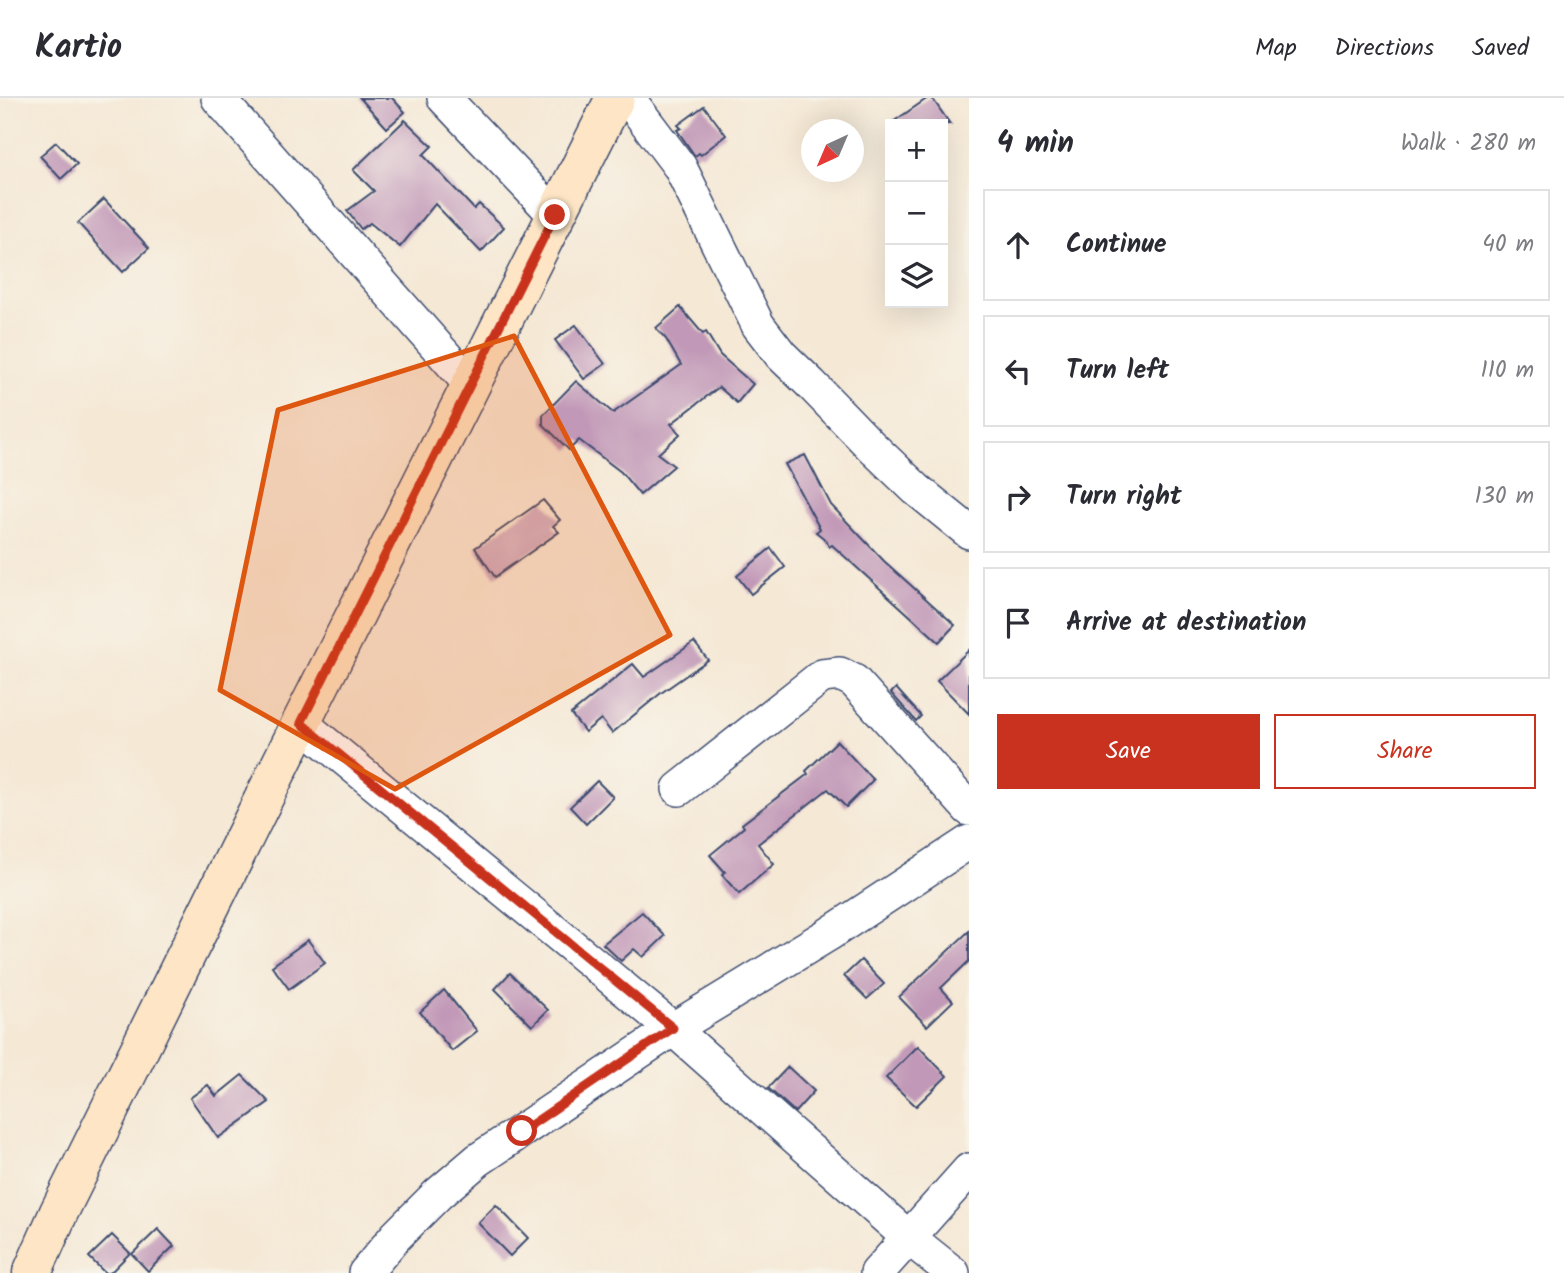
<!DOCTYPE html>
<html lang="en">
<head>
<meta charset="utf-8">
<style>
  :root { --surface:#fff; --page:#f7f7f7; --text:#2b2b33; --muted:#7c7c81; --line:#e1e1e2; --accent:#c8321e }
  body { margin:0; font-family:Kalam,sans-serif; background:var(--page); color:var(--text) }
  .controls { position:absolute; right:21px; top:21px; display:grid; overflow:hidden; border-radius:0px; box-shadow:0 7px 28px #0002 }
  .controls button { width:63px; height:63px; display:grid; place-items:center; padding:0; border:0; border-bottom:2px solid var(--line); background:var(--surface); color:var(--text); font:35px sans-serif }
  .compass { position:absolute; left:801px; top:21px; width:63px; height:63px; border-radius:50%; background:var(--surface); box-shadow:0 7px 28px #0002; rotate:224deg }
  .stop { position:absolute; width:21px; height:21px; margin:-16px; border:5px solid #c8321e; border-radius:50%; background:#fff }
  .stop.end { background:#c8321e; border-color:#fff; box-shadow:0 2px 7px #0008 }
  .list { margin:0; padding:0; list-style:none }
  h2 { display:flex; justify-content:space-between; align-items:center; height:91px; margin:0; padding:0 28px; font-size:30px }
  h2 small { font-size:23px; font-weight:400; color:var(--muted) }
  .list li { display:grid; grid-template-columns:46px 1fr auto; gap:21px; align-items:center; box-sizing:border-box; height:112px; margin:0 14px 14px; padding:0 14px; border:2px solid var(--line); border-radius:0px }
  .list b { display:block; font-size:26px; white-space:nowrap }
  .list em { font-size:23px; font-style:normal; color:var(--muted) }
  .actions { display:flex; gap:14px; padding:21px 28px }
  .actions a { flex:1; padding:16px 0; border:2px solid var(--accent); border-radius:0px; text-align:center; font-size:24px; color:var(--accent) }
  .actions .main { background:var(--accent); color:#fff }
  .icon { flex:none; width:38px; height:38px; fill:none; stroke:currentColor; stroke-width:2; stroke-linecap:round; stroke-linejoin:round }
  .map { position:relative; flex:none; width:969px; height:1175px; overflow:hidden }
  header { display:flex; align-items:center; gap:42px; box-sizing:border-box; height:98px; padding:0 35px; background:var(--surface); border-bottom:2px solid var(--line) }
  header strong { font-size:33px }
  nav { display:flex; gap:38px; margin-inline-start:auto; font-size:24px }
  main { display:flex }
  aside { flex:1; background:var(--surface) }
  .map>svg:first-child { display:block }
</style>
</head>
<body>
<header>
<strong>Kartio</strong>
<nav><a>Map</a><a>Directions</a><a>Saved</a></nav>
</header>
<main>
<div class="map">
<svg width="969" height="1175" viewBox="0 0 969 1175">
  <rect width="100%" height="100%" fill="#f7f3e8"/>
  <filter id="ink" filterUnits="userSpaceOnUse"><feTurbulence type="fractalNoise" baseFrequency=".0143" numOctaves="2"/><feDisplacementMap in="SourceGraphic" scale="14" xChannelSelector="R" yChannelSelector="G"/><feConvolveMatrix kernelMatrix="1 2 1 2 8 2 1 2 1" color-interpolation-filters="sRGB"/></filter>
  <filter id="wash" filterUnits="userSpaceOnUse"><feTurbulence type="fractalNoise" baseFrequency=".00686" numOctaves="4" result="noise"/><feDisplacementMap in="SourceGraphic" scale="28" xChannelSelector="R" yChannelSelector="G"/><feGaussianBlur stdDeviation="1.57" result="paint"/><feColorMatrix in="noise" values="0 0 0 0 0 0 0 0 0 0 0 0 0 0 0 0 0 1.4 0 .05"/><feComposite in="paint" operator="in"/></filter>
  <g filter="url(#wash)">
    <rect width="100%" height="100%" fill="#f5e8d5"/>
    <g id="blocks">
      <g fill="#c198b7">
        <polygon points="360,0 392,0 405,14 387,30"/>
        <polygon points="928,0 932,0 950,26 890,26"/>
        <polygon points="704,8 726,37 701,57 699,55 695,58 677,32 681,30 678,27"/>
        <polygon points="405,22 432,48 423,57 474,111 479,106 504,129 481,154 435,106 400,149 370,125 361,131 347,113 374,93 353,72"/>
        <polygon points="56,44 77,66 61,81 40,58"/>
        <polygon points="104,101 149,150 123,174 78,125"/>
        <polygon points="680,209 703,236 706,234 720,257 753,286 737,305 719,289 671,326 680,336 658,356 674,368 640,397 621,374 579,342 569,352 543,326 543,317 576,283 613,315 681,267 666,241 656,230"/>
        <polygon points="576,227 605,266 584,281 555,242"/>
        <polygon points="805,357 831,407 884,463 955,527 939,544 832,447 829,449 826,442 816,434 820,431 785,366"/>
        <polygon points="543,402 560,422 553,428 559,434 495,479 475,450"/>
        <polygon points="771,450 785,469 751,496 737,478"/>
        <polygon points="694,544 708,562 661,595 612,635 601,621 585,634 571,616 633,566 644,579"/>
        <polygon points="969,552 969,616 937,583"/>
        <polygon points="896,590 921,618 916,623 891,595"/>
        <polygon points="837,643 873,682 846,709 828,691 758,746 774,766 739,796 722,777 725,774 710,757 744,729 742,726 808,676 806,673"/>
        <polygon points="597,683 613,699 586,726 570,709"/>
        <polygon points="642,814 665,838 643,859 634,851 621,863 603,846"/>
        <polygon points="969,833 969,863 941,890 953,903 927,928 899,899"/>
        <polygon points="308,842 325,865 289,891 272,868"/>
        <polygon points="861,862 884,886 867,901 844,878"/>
        <polygon points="510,875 548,912 532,928 495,891"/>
        <polygon points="444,892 477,933 452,953 420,914"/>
        <polygon points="918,948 947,978 916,1008 886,980"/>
        <polygon points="788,969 814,993 795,1014 768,990"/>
        <polygon points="242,977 269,1004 218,1040 190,1000 208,987 216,998"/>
        <polygon points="496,1107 528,1140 510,1158 478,1125"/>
        <polygon points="158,1131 174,1148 148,1173 132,1156"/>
        <polygon points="112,1137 130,1155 110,1175 105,1175 89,1159"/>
      </g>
    </g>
  </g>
  <g filter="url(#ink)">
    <use href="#blocks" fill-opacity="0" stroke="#3c4b70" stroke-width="2"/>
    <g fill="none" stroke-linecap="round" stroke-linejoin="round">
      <defs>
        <g id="street">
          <polyline points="218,0 471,287"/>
          <polyline points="444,0 555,117"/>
          <polyline points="628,0 680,69 758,227 781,257 811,286 871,348 916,391 969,434"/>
          <polyline points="301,625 673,931 909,1140 953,1175"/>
          <polyline points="679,691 822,578 840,576 854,583 969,711"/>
          <polyline points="365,1175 396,1138 438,1096 478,1062 673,931 829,836 969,744"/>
          <polyline points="877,1175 969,1072"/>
        </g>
        <polyline id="secondary" points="32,1175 59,1114 301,625 615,0"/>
      </defs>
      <use href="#street" stroke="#3c4b70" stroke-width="36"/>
      <use href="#secondary" stroke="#3c4b70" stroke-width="41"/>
      <use href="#street" stroke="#fff" stroke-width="33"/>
      <use href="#secondary" stroke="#fde5c5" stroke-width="38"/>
    </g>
  </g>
  <g fill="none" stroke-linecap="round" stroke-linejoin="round" filter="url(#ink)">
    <polyline stroke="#c8321e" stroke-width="9" points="522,1033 673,930 301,625 555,117"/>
  </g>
  <path fill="#de5710" fill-opacity="0.2" stroke="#de5710" stroke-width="5" stroke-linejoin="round" d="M514,238L670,537L395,691L220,592L278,312Z"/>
</svg>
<div class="controls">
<button>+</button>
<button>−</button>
<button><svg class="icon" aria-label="layers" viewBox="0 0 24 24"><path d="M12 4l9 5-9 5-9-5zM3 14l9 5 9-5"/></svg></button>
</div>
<svg class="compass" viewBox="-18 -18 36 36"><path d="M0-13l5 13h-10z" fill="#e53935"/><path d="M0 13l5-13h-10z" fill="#7c7c81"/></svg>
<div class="stop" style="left:522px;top:1033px"></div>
<div class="stop end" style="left:555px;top:117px"></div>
</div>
<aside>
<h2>4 min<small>Walk · 280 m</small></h2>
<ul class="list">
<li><svg class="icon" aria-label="ahead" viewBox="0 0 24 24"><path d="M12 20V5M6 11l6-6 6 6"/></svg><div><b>Continue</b></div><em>40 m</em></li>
<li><svg class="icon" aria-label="left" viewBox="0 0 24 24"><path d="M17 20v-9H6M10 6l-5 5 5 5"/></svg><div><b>Turn left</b></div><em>110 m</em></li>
<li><svg class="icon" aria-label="right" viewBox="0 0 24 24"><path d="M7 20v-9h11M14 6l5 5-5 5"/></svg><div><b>Turn right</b></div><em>130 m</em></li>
<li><svg class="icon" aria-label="arrive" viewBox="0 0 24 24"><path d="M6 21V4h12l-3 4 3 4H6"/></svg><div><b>Arrive at destination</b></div></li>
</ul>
<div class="actions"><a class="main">Save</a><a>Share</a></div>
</aside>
</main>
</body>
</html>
